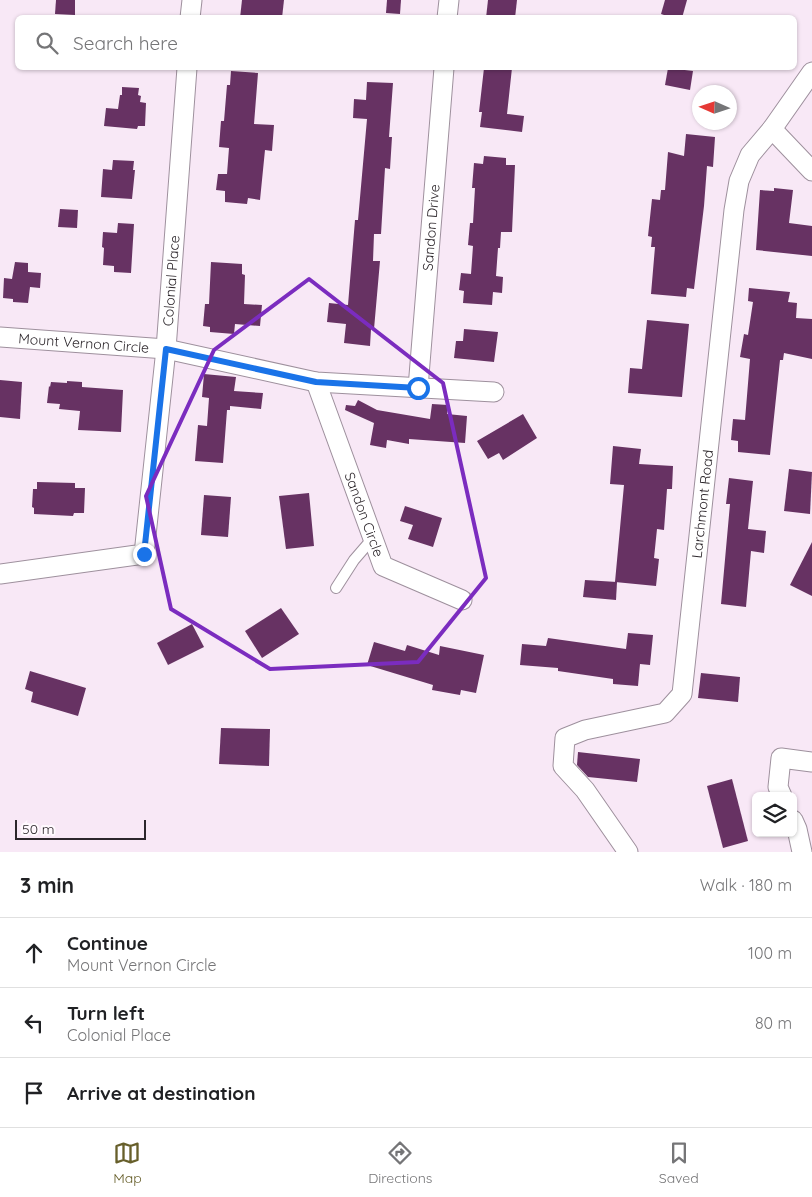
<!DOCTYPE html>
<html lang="en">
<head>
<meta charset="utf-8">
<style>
  :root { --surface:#fff; --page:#f6f6f6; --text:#202124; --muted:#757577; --line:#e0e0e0; --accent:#675f2b }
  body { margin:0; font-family:Quicksand,sans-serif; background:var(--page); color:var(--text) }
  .controls { position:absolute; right:15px; bottom:15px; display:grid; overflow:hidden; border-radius:8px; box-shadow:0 1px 4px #0004 }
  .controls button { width:45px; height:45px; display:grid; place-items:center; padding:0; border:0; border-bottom:1px solid var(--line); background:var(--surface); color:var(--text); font:25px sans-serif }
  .compass { position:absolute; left:692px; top:85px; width:45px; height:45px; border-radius:50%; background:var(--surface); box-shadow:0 1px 4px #0004; rotate:273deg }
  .scale { position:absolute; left:15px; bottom:12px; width:131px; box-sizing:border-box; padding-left:5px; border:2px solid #2c262b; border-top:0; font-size:14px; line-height:18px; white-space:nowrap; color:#2c262b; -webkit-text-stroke:4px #fff9fe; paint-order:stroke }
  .stop { position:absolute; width:15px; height:15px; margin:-11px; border:4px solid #1a73e8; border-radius:50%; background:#fff }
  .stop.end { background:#1a73e8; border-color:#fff; box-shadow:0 1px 5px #0008 }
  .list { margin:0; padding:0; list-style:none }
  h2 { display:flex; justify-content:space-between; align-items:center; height:65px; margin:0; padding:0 20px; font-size:21px }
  h2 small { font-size:16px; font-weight:400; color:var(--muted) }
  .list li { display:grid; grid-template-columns:32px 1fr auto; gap:15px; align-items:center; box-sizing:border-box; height:70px; padding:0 20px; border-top:1px solid var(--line) }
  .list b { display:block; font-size:19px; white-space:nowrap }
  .list p { margin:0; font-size:16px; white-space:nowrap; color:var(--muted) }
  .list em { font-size:16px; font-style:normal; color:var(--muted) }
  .icon { flex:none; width:28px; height:28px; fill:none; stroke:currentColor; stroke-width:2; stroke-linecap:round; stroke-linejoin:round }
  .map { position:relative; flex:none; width:812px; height:852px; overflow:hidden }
  .search { position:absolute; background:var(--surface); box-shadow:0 1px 4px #0004; left:15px; right:15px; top:15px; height:55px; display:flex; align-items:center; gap:12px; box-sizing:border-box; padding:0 18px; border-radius:8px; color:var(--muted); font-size:19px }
  .sheet { height:275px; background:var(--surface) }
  nav { display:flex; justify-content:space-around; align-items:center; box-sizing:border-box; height:70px; border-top:1px solid var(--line); background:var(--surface); font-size:14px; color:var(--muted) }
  nav a { display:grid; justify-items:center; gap:2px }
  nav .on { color:var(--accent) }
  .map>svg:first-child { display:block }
</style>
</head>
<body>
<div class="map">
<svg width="812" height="852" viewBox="0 0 812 852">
  <rect width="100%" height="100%" fill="#f8e8f6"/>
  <g fill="#673263">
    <polygon points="56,0 75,0 75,15 55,14"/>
    <polygon points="242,0 284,0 282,18 240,18"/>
    <polygon points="387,0 401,0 400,14 386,13"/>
    <polygon points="488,0 517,0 515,18 486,18"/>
    <polygon points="665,0 687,0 682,18 673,18 661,14"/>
    <polygon points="484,68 512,68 507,114 524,116 522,132 480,127 482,112 479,112"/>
    <polygon points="668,68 693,71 690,90 665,85"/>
    <polygon points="231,71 258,73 254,124 274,125 272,151 265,150 260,200 248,198 247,204 225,202 225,191 216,190 218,174 227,174 229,148 219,147 221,121 224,121 227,85 230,85"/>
    <polygon points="367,82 393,83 389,137 392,137 390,169 385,168 381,234 374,234 373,261 380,261 374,329 371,329 370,346 344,343 346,324 327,322 329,303 348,305 355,220 358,220 367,119 353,118 354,99 366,100"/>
    <polygon points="122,87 139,88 138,95 141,96 140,102 146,103 145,126 138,126 137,129 104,126 106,108 118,109 120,95 122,95"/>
    <polygon points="686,134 715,137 713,167 707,166 704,206 694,289 687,288 686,297 651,294 655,247 651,247 652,237 648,236 652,199 660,200 661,190 665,190 668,152 684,156"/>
    <polygon points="484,156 506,158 506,165 515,165 512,232 501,232 500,248 498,248 496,276 503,277 502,293 493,292 492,305 463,303 464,291 459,290 461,273 471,274 473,246 468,245 470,223 473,223 475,188 472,188 474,163 483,164"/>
    <polygon points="113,160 134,161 133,170 135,170 132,199 101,197 103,169 112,170"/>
    <polygon points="774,188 793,190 789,223 812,226 812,256 756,250 760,190 774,191"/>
    <polygon points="60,209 78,210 77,228 58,227"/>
    <polygon points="118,223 134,224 131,273 114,272 114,266 103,265 104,248 102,247 103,232 117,233"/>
    <polygon points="15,262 28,263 28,272 41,273 40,288 30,287 28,303 13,302 13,299 3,298 4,278 12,279"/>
    <polygon points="211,262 242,264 242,274 245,275 244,304 262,305 260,326 235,324 234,334 210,332 210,327 203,326 205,304 209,304"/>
    <polygon points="749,288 790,292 788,302 797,303 796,318 812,319 812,359 784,353 783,360 780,360 770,455 738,452 738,441 731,440 733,419 745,420 750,359 740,357 744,334 748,335 753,302 748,301"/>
    <polygon points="647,320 689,324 682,397 628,393 630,368 642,369"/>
    <polygon points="464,329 498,332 494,362 454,358 456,341 463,341"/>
    <polygon points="204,374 236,377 234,391 263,393 261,409 230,406 230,410 227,410 223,463 195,461 198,425 207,426 209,398 202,397"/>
    <polygon points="0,380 22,382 20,419 0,417"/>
    <polygon points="67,381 82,382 82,387 123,390 121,432 78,430 80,411 59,409 60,404 47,403 49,386 50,387 51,382 67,383"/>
    <polygon points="358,400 377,410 430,419 432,404 448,405 447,414 467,416 465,443 409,439 409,444 387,440 386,448 370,445 374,423 345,410 346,405 355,406"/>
    <polygon points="523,414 537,438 503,460 499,453 488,459 477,441"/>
    <polygon points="613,446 641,449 639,464 673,466 672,489 667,489 664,530 657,529 654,558 659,559 656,586 615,582 624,485 610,484"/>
    <polygon points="789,469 812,472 810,514 784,511"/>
    <polygon points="729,478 753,481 748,529 766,531 764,553 751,551 746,607 721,604 730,504 726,504"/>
    <polygon points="37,482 75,483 75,488 85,488 84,513 74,513 73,516 34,514 34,508 32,507 33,489 37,489"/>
    <polygon points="309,493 314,546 286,549 279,496"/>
    <polygon points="204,495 231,497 228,537 201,535"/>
    <polygon points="405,506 442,518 433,547 408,539 413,525 400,521"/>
    <polygon points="812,542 812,596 790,585"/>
    <polygon points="585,580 617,582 616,600 583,597"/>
    <polygon points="281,608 299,634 262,658 245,631"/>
    <polygon points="192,624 204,647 168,665 157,643"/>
    <polygon points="628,633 653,635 650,665 640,664 638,686 613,684 613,679 558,671 558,668 520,665 522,644 546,646 548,638 626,649"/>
    <polygon points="374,642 405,651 407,645 439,655 440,646 484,655 476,693 461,690 460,695 432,690 433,685 367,665"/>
    <polygon points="30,671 86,688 78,716 31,702 33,692 25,689"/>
    <polygon points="701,673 740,677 738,702 698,698"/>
    <polygon points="221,728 270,729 269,766 219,764"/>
    <polygon points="578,752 640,759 637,782 588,777 577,765"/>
    <polygon points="732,779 748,841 723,848 707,786"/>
  </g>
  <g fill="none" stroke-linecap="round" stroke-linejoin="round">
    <defs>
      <polyline id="service" points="336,588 354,560 373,538"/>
      <g id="minor">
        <polyline points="190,18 192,0"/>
        <polyline points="447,18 449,0"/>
        <polyline points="772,129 812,171"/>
        <path id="s1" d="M0,337L166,349L316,382L494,392"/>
        <path id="s2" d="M316,382L383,566L462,600"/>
        <path id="s3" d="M418,388L444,68"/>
        <path id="s4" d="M0,574L144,554L166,349L187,68"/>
        <polyline points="782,796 778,787 781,758 812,762"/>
        <polyline points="793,820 797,829 802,852"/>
        <path id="s5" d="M628,852L585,790L563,766L565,738L585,730L665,713L682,694L734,210L739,181L750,155L772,129L812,72"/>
      </g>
    </defs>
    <use href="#service" stroke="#9e909d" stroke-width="12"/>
    <use href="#minor" stroke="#9e909d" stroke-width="21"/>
    <use href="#service" stroke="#fff" stroke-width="10"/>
    <use href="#minor" stroke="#fff" stroke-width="19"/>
  </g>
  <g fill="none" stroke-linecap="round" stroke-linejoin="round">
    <polyline stroke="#1a73e8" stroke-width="6" points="144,554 166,349 316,382 418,388"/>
  </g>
  <path fill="none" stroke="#7b2cbf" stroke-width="4" stroke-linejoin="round" d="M309,279L443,383L486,578L418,662L270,669L171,609L146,496L214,350Z"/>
  <g text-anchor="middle" stroke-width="5" stroke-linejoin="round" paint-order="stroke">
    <g font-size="14" fill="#2c262b" stroke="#fff9fe">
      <text dy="5" stroke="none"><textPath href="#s3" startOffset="161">Sandon Drive</textPath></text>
      <text dy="5" stroke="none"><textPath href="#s4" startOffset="420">Colonial Place</textPath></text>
      <text dy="5" stroke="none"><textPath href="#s1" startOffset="84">Mount Vernon Circle</textPath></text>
      <text dy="5" stroke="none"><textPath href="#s5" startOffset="456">Larchmont Road</textPath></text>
      <text dy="5" stroke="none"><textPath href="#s2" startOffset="141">Sandon Circle</textPath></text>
    </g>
  </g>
</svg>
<div class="controls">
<button><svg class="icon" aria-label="layers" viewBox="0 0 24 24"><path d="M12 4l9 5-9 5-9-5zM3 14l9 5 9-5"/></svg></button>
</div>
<svg class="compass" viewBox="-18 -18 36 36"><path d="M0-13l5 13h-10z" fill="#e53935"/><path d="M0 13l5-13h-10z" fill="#757577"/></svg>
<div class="scale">50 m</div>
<div class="stop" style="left:418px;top:388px"></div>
<div class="stop end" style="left:144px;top:554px"></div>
<div class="search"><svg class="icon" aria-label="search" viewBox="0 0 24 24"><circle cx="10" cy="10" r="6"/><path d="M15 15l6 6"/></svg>Search here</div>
</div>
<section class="sheet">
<h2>3 min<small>Walk · 180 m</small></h2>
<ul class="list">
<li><svg class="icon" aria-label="ahead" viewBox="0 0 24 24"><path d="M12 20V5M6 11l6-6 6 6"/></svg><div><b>Continue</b><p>Mount Vernon Circle</p></div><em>100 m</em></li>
<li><svg class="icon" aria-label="left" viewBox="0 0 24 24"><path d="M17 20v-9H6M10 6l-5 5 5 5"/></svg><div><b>Turn left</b><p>Colonial Place</p></div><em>80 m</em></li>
<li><svg class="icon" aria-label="arrive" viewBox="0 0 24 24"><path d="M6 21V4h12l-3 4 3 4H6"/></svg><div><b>Arrive at destination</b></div></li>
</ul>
</section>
<nav>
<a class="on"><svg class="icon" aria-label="map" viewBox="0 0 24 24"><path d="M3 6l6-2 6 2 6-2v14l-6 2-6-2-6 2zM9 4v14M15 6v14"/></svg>Map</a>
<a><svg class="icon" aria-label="directions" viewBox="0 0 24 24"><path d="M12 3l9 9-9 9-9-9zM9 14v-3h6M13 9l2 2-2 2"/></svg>Directions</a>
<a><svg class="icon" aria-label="saved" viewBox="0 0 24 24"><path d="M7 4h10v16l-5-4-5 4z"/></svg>Saved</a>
</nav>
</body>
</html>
